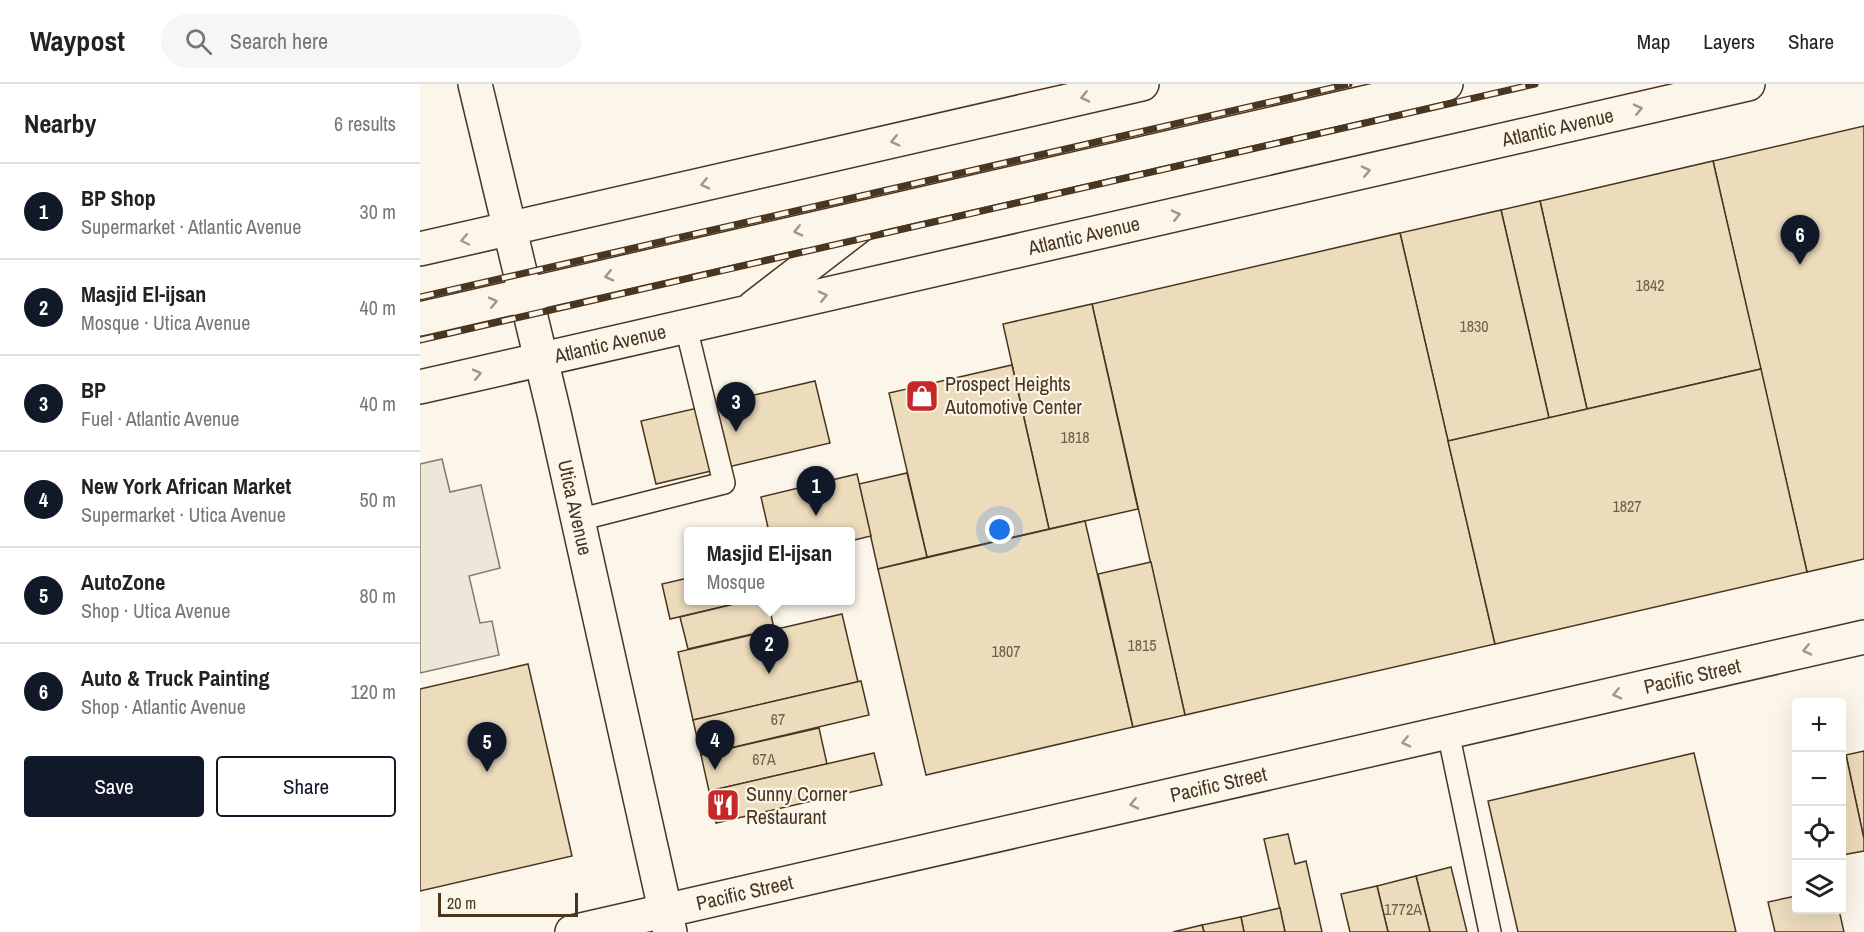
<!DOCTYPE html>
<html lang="en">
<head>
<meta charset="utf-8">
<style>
  :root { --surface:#fff; --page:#f6f6f6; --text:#222; --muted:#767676; --line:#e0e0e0; --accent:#111827 }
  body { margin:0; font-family:"Archivo Narrow",sans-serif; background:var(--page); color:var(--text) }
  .controls { position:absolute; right:18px; bottom:18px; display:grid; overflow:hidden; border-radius:6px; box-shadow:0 6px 24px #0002 }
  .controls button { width:54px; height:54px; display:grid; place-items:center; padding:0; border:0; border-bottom:2px solid var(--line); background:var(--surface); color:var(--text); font:30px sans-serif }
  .scale { position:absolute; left:18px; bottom:15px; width:140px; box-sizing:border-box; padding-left:6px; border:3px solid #4a3520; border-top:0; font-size:16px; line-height:21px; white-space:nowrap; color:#4a3520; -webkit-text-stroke:4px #fbf6e9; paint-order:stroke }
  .you { position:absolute; left:580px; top:446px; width:21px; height:21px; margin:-15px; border:4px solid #fff; border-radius:50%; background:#1a73e8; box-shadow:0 0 0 9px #1a73e833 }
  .badge { display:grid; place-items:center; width:39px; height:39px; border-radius:50%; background:var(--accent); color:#fff; font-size:20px; font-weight:700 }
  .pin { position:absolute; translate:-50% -50px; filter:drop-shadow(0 2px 3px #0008) }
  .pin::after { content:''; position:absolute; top:32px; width:21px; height:18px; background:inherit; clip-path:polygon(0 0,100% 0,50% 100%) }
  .popup { position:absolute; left:264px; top:443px; width:171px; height:78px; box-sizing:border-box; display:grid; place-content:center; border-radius:6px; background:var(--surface); filter:drop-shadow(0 2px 4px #0005); font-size:20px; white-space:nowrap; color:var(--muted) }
  .popup b { font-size:22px; color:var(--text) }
  .popup::after { content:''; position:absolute; left:50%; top:100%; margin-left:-12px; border:12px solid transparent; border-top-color:var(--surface) }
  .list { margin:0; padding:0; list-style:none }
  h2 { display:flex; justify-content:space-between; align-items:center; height:78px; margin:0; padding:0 24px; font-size:26px }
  h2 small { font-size:20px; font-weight:400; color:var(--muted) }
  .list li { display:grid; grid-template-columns:39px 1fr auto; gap:18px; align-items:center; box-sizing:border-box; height:96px; padding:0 24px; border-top:2px solid var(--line) }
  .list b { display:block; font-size:22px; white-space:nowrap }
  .list p { margin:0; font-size:20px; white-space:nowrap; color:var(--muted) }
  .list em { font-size:20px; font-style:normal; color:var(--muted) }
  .actions { display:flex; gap:12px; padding:18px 24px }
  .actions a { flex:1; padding:14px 0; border:2px solid var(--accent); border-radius:6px; text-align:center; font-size:21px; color:var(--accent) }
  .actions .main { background:var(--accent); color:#fff }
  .icon { flex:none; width:33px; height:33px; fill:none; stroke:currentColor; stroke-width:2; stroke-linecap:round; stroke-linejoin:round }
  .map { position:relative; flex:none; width:1444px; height:848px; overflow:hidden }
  header { display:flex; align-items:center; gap:36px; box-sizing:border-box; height:84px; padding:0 30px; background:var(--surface); border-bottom:2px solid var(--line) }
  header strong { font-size:28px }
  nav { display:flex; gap:33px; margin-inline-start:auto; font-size:21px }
  .search { width:420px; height:54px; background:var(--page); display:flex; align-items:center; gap:15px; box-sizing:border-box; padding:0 21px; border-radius:33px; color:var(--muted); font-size:22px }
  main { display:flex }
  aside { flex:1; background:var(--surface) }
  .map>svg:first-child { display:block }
</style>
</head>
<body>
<header>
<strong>Waypost</strong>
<div class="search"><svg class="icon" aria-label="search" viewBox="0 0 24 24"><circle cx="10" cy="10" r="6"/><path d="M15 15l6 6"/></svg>Search here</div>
<nav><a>Map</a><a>Layers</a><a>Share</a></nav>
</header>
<main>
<aside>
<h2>Nearby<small>6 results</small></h2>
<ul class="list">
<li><span class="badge">1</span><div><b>BP Shop</b><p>Supermarket · Atlantic Avenue</p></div><em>30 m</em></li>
<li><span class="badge">2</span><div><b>Masjid El-ijsan</b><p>Mosque · Utica Avenue</p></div><em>40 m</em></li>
<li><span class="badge">3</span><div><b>BP</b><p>Fuel · Atlantic Avenue</p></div><em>40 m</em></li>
<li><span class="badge">4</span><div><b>New York African Market</b><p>Supermarket · Utica Avenue</p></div><em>50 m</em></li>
<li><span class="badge">5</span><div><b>AutoZone</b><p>Shop · Utica Avenue</p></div><em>80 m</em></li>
<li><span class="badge">6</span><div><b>Auto &amp; Truck Painting</b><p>Shop · Atlantic Avenue</p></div><em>120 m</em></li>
</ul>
<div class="actions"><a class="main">Save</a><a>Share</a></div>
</aside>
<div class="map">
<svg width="1444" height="848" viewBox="0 0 1444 848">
  <rect width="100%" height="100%" fill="#fbf6e9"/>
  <polygon fill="#ede7d9" stroke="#887966" stroke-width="1.5" points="22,375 30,408 61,401 80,484 49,492 60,539 72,537 79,571 0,589 0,380"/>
  <g fill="#ecdcbc" stroke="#4a3520" stroke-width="1.5">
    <polygon points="1444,42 1444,475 1387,488 1293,77"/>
    <polygon points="1293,77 1341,285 1167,325 1120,117"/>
    <polygon points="1120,117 1167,325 1129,334 1081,126"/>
    <polygon points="1081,126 1129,334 1028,357 980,149"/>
    <polygon points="980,149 1075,560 765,631 672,220"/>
    <polygon points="672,220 718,425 629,445 583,240"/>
    <polygon points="592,281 629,445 507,473 469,309"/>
    <polygon points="1341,285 1387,488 1075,560 1028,357"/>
    <polygon points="395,297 410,359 236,400 221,337"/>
    <polygon points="487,389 507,473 458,485 439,400"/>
    <polygon points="437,390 451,452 430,457 430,448 349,448 341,413"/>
    <polygon points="665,437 713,643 506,691 458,485"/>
    <polygon points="731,478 765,631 713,643 678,490"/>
    <polygon points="268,494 268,516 331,516 250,535 242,500"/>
    <polygon points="331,516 348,516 354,545 268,565 260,533"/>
    <polygon points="422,530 438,598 273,636 258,568"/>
    <polygon points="108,580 152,772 0,807 0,605"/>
    <polygon points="441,597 449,631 281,671 273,636"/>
    <polygon points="399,644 407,680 289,707 281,671"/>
    <polygon points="1444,667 1444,755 1426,671"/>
    <polygon points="454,669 462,701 296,739 289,707"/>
    <polygon points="1274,669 1316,848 1098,848 1068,717"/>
    <polygon points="1426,671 1444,755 1444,767 1422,771 1422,672"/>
    <polygon points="868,750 875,780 886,777 902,848 865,848 844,755"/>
    <polygon points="1031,783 1047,848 1010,848 996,792"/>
    <polygon points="996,792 1010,848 968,848 957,802"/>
    <polygon points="957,802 968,848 930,848 921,810"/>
    <polygon points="1376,812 1376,826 1419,826 1424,848 1355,848 1348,818"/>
    <polygon points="860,824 865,848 824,848 821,833"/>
    <polygon points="821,833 824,848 784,848 782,841"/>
    <polygon points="782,841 784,848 753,848"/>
  </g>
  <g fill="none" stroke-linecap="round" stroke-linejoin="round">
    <defs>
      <g id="lane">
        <polyline points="158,436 304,399 266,243"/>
        <polyline points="1028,648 1070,848"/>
      </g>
      <g id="street">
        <polyline points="55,0 90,146"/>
        <path id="s1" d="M152,848L1444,553"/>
      </g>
      <g id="secondary">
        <path id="s2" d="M90,146L134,329L250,848"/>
      </g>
      <g id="primary">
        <polyline points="0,165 722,0"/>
        <polyline points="334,223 447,136"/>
        <polyline points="0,235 1026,0"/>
        <path id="s3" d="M0,303L1328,0"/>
      </g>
    </defs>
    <use href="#lane" stroke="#4a3520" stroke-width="24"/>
    <use href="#street" stroke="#4a3520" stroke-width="36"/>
    <use href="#secondary" stroke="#4a3520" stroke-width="36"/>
    <use href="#primary" stroke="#4a3520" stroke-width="36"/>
    <use href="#lane" stroke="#fbf6e9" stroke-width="21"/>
    <use href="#street" stroke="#fbf6e9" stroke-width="33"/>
    <use href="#secondary" stroke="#fbf6e9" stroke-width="33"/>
    <use href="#primary" stroke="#fbf6e9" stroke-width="33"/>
    <defs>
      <g id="rail">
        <polyline points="0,213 929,0"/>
        <polyline points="0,256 1115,0"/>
      </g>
    </defs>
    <use href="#rail" stroke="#4a3520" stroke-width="7"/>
    <use href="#rail" stroke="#fbf6e9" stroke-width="4.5" stroke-dasharray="14" stroke-linecap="butt"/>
  </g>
  <defs><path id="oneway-chevron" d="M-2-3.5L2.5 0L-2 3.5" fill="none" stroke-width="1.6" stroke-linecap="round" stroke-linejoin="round" transform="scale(1.5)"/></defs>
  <g stroke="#a29684">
    <use href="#oneway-chevron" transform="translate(665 13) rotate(167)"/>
    <use href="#oneway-chevron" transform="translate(1218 25) rotate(-13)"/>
    <use href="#oneway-chevron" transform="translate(475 57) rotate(167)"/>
    <use href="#oneway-chevron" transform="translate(946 87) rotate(-13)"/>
    <use href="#oneway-chevron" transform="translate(285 100) rotate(167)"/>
    <use href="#oneway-chevron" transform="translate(756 131) rotate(-13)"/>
    <use href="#oneway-chevron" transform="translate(378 147) rotate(167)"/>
    <use href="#oneway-chevron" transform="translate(45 156) rotate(168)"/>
    <use href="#oneway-chevron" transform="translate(189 192) rotate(167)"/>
    <use href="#oneway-chevron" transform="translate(403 212) rotate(-13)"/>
    <use href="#oneway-chevron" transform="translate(73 218) rotate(-13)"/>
    <use href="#oneway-chevron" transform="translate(57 290) rotate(-13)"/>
    <use href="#oneway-chevron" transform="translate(1387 566) rotate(167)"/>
    <use href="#oneway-chevron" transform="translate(1197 610) rotate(167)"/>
    <use href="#oneway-chevron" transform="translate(986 658) rotate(167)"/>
    <use href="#oneway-chevron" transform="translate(714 720) rotate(167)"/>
  </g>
  <defs>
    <symbol id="shop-square" viewBox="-11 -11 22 22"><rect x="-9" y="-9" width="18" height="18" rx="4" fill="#c62828" stroke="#fbf6e9"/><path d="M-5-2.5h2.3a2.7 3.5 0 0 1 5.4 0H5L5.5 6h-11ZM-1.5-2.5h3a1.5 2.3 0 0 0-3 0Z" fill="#fff"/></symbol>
    <symbol id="restaurant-square" viewBox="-11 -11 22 22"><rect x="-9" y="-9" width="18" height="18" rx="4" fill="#c62828" stroke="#fbf6e9"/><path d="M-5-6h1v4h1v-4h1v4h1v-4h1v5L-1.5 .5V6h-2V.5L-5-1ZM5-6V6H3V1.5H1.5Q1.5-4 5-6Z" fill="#fff"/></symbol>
  </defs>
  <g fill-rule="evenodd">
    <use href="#shop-square" x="483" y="293" width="38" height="38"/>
    <use href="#restaurant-square" x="284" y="702" width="38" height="38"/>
  </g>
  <g text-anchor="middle" stroke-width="4.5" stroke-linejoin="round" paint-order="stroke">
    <g font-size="16" fill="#725f47">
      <text x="1230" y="207">1842</text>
      <text x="1054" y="248">1830</text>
      <text x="655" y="359">1818</text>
      <text x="1207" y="428">1827</text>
      <text x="722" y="567">1815</text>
      <text x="586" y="573">1807</text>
      <text x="358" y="641">67</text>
      <text x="344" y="681">67A</text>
      <text x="983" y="831">1772A</text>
    </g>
    <g font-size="20" fill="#4a3520" stroke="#fbf6e9">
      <text dy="7" stroke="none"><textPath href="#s3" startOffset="1167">Atlantic Avenue</textPath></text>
      <text dy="7" stroke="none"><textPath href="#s3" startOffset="681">Atlantic Avenue</textPath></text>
      <text dy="7" stroke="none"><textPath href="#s3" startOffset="195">Atlantic Avenue</textPath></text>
      <text dy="7" stroke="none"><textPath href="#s2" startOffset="285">Utica Avenue</textPath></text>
      <text dy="7" stroke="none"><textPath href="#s1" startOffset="1149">Pacific Street</textPath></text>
      <text dy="7" stroke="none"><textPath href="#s1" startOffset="663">Pacific Street</textPath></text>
      <text dy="7" stroke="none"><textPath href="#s1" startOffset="177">Pacific Street</textPath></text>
    </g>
    <g font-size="20" fill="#4a3520" stroke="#fbf6e9" text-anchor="start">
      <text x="525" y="307">Prospect Heights<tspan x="525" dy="23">Automotive Center</tspan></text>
      <text x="326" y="717">Sunny Corner<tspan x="326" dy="23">Restaurant</tspan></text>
    </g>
  </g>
</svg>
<div class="controls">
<button>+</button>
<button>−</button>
<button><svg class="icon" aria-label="locate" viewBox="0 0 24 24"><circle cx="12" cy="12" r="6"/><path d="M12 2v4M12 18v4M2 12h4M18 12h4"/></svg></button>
<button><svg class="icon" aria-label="layers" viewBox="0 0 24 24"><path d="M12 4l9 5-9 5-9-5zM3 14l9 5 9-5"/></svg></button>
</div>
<div class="scale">20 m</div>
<div class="you"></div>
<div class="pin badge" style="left:396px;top:432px">1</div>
<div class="pin badge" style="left:349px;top:590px">2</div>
<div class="popup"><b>Masjid El-ijsan</b>Mosque</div>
<div class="pin badge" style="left:316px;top:348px">3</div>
<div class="pin badge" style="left:295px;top:686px">4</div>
<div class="pin badge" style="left:67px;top:688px">5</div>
<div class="pin badge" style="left:1380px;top:181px">6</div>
</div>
</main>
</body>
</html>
